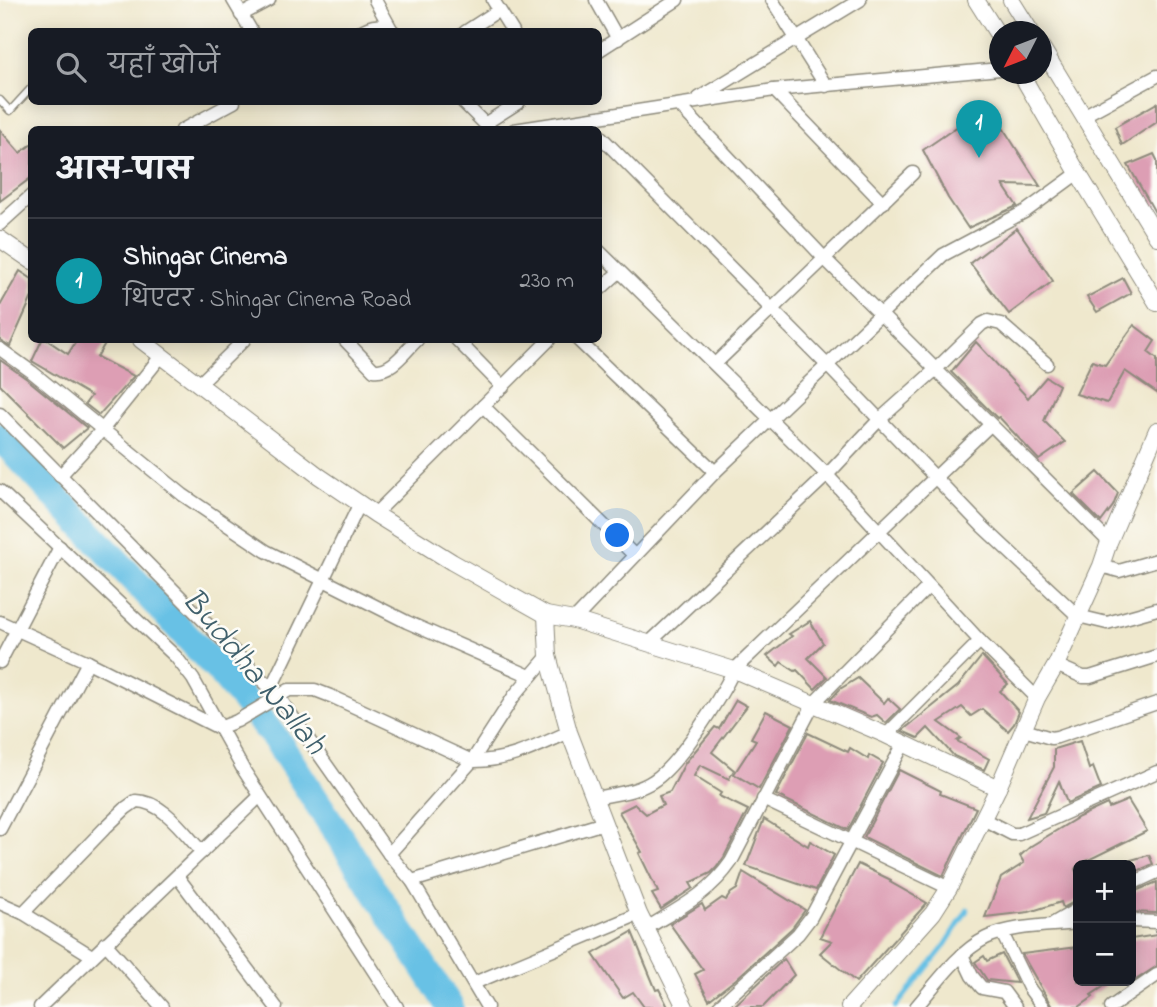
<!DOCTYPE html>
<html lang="hi">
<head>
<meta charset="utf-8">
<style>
  :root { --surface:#171b24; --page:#20242c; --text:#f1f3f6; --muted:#9ea1a6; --line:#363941; --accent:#c8321e }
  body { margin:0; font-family:"Indie Flower","Playpen Sans Deva",sans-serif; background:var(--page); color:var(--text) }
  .controls { position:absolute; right:21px; bottom:21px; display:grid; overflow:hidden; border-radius:10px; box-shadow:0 4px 18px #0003 }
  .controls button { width:63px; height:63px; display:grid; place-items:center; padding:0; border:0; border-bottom:2px solid var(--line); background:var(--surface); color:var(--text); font:35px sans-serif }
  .compass { position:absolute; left:989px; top:21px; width:63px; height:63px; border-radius:50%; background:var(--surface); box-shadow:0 4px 18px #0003; rotate:228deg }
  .you { position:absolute; left:618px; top:536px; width:24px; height:24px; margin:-18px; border:5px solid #fff; border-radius:50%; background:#1a73e8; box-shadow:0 0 0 10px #1a73e833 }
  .badge { display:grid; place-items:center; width:46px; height:46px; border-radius:50%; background:var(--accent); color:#fff; font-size:23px; font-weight:700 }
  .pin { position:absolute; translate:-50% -58px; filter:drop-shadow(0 2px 4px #0008) }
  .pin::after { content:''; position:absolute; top:37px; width:24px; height:21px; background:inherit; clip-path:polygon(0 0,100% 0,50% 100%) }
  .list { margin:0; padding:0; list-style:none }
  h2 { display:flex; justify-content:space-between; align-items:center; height:91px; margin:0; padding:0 28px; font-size:30px }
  h2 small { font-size:23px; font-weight:400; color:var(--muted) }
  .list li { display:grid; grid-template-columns:46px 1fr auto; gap:21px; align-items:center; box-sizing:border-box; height:126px; padding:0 28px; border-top:2px solid var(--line) }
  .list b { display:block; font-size:26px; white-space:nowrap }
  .list p { margin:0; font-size:23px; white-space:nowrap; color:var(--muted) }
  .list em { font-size:23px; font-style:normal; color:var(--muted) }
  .icon { flex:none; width:38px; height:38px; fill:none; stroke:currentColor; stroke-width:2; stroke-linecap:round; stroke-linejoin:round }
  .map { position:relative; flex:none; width:1157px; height:1007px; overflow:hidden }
  .search { position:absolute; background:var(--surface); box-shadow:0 4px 18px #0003; left:28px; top:28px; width:574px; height:77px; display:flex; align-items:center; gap:18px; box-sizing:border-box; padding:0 24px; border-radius:10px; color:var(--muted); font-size:26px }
  .panel { position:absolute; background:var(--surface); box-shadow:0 4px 18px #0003; left:28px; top:126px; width:574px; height:217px; border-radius:10px }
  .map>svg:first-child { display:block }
</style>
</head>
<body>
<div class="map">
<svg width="1157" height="1007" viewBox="0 0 1157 1007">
  <rect width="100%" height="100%" fill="#fdfcf7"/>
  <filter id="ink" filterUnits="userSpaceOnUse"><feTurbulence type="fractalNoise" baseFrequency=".0143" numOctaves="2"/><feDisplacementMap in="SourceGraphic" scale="14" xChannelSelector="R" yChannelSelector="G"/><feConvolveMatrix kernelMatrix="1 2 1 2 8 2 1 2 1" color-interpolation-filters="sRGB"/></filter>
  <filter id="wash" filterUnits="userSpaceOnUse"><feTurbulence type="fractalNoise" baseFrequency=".00686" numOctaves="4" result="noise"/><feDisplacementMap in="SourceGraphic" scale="28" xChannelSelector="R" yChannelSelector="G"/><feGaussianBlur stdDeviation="1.57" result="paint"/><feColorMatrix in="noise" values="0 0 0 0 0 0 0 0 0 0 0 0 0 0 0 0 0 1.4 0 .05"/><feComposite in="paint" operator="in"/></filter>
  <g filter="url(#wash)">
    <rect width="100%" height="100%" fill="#efe8cd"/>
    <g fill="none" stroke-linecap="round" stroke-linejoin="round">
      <polyline stroke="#68c1e5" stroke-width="4.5" points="896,1007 944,947 968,909"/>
      <polyline stroke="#68c1e5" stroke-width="28" points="0,437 223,675 276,739 450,1007"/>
    </g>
    <g id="blocks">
      <g fill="#dd9eb4">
        <polygon points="1157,103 1157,122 1122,145 1115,127"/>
        <polygon points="991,109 1040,186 1003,185 1017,206 968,228 948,198 923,150 964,122 967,127 976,115"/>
        <polygon points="0,130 20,153 32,144 32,177 0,201"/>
        <polygon points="1154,154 1157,160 1157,216 1128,165"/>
        <polygon points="1017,228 1053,281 1009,314 970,263"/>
        <polygon points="20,271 32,279 32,297 10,346 0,340 0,306"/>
        <polygon points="1123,278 1131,293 1097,312 1087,297"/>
        <polygon points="1134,325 1155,341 1148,352 1157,359 1157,393 1125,371 1107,403 1076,394 1092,361 1105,365"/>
        <polygon points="42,340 47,340 68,354 77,340 107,340 97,357 134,376 99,415 85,404 91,396 32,361"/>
        <polygon points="976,342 1028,398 1046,377 1059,385 1044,421 1065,442 1039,460 999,417 997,418 951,372"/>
        <polygon points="0,360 27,379 87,428 63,448 0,385"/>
        <polygon points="1098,472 1118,493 1113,506 1101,522 1073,494"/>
        <polygon points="810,621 823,643 808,658 827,677 815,689 797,670 795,671 781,662 778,666 767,656 792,636 789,634"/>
        <polygon points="982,656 1008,684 1000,691 1019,712 1014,724 1008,731 982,709 971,716 962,707 939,722 961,738 957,741 989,759 984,770 954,756 928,728 918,738 902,731 958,686"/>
        <polygon points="858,678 884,703 888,698 900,709 886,723 877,715 871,717 830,700 840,689"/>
        <polygon points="736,700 747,706 712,752 734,770 729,779 700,765 694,776 721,793 719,796 748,810 724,857 716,868 711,873 690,883 693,888 661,909 652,894 658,892 639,853 642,852 619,812 635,804 646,814 663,805 659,796 670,792 685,763 715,727 719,729"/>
        <polygon points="766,711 793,725 759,789 734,774 756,740 751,738"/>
        <polygon points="808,733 848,752 850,748 868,759 869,755 883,763 848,830 776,795"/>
        <polygon points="1080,741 1089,769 1093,767 1101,788 1067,803 1059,781 1044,813 1027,818 1054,767 1054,749"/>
        <polygon points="899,770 941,791 940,794 976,808 943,876 864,837"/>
        <polygon points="1128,800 1147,831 1078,865 1075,869 1078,877 1078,900 1063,908 1061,902 1029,912 985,917 1001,878 1024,863 1020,856 1031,846 1079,817 1107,804 1109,808"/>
        <polygon points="764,819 808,846 810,841 834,855 816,890 746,866"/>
        <polygon points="1149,855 1153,864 1131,874 1131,860"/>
        <polygon points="858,864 891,880 890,882 927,903 856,982 820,953 832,941 820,937"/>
        <polygon points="743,872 805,910 792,928 736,979 709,1000 695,974 703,970 670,924 702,904 705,910 722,898 726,900 731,893 737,889"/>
        <polygon points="1157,882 1157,913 1131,912 1131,893"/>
        <polygon points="1155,931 1157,931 1157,966 1131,983 1131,939 1157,935"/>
        <polygon points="632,932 656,990 659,989 668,1007 644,1007 633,992 623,998 593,954"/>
        <polygon points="1078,947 1078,981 1112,981 1091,995 1093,997 1079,1007 1052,1007 1022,954"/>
        <polygon points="1002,954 1017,983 987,980 975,962 984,956 987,961"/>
        <polygon points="784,959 794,975 763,1007 733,1007"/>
      </g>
    </g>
  </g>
  <g filter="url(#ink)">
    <use href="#blocks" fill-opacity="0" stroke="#8d8a7c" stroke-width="2"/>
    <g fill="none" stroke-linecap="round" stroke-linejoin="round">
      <defs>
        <polyline id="service" points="0,100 10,111 32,87"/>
        <g id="minor">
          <polyline points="233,0 252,32"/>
          <polyline points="375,0 391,29"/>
          <polyline points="493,0 513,32"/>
          <polyline points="596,0 618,39"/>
          <polyline points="772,0 826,86"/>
          <polyline points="241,15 269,0"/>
          <path d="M360,32C372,24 381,23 394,32"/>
          <polyline points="465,32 499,10"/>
          <polyline points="598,51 677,0"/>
          <polyline points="774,90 883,203"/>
          <polyline points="699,98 860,0"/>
          <polyline points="463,102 491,130"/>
          <polyline points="679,105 825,259 1109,542"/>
          <polyline points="1083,116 1157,76"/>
          <polyline points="486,123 519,102"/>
          <polyline points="182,130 234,102"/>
          <polyline points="514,130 774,90 1000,69"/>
          <polyline points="598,134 827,365 983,527 1078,616 1107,623 1157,609"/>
          <polyline points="0,224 32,195"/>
          <polyline points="598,250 827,475 980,641 1037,698"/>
          <polyline points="598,291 619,272"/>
          <path d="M345,340L374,370C392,372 405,351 417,340"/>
          <polyline points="457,340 503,387"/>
          <polyline points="578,340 715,472"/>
          <polyline points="0,349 32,372 183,495 266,551 407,622 530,676"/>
          <polyline points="715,364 913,173"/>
          <polyline points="198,385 244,340"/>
          <polyline points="483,406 634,555"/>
          <polyline points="0,414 278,696 389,854 412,881 487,1007"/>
          <polyline points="60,476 102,430 162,355"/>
          <polyline points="0,491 176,657 193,679 243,769 397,1007"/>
          <polyline points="375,514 549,340"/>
          <polyline points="1101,566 1119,571 1157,560"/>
          <polyline points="574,620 715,472 943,255 1026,211 1078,173"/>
          <path d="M0,622L88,662L219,728L237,721L289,690H315L333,697L472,761C507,762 538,746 569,732"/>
          <polyline points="649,643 827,475 879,420 935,370 982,324 988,321 1001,324 1047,364"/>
          <polyline points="0,662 60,547"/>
          <polyline points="1056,665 1083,677 1090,677 1157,656"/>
          <polyline points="271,688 360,503"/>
          <polyline points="1024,730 1051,738 1057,737 1157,703"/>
          <polyline points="886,735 980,641"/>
          <path d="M595,798C614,794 637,792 653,781C679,765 720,698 734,670L990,425"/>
          <polyline points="763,799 949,888"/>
          <polyline points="983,819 1012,834 1019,834 1157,772"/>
          <polyline points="0,829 88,662"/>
          <polyline points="389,854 472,761 514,696 548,656"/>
          <polyline points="177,876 276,1007"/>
          <polyline points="412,881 604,823"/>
          <polyline points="1131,884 1157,872"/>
          <polyline points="0,903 23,913 92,956"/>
          <path d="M23,913L105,828L126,808L136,801C163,801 185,834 202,852"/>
          <polyline points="1131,921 1157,922"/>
          <polyline points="1054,923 1078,909"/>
          <path d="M647,928C679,908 709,894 731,862L814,703L929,586"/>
          <polyline points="1002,933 1029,988 1043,1007"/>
          <polyline points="105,943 162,1007"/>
          <polyline points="962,955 972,976 982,988 1004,992 1015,1007"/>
          <polyline points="474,983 639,914"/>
          <polyline points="40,1007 260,796"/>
          <polyline points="718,1007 798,934 811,917 903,745"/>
          <path d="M916,1007C936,984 958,952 986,938C1012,925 1049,926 1078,923"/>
          <polyline points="1111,1007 1157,975"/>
        </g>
        <g id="tertiary">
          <polyline points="976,0 1000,38"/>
          <polyline points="1011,0 1031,32"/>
          <polyline points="1042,48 1157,237"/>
          <polyline points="1021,74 1078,173 1157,303"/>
          <polyline points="0,239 32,261"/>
          <polyline points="141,340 319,476 375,514 452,562 546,615 574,620 734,670 886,735 998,788"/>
          <polyline points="546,615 548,656 569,732 639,914 685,1007"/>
          <polyline points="849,1007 933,913 949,888 998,788 1037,698 1056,665 1101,566 1109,542 1157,430"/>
        </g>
      </defs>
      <use href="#service" stroke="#8d8a7c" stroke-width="9"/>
      <use href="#minor" stroke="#8d8a7c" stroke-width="15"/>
      <use href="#tertiary" stroke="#8d8a7c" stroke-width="18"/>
      <use href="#service" stroke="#fff" stroke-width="6"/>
      <use href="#minor" stroke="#fff" stroke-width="12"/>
      <use href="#tertiary" stroke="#fff" stroke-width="16"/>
    </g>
  </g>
  <g text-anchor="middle" stroke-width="5" stroke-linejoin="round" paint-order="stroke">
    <g font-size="33" font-style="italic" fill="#40606c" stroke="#fdfcf7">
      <text transform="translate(256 670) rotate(50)" y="12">Buddha Nallah</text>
    </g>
  </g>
</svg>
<div class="controls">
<button>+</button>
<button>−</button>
</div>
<svg class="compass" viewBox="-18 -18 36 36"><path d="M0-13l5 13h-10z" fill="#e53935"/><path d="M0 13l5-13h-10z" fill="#9ea1a6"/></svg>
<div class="you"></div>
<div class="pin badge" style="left:979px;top:158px;background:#0f9aa8">1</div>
<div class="search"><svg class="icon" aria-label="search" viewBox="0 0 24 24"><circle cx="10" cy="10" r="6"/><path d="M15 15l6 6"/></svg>यहाँ खोजें</div>
<section class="panel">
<h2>आस-पास<small></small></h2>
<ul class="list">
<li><span class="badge" style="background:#0f9aa8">1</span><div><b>Shingar Cinema</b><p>थिएटर · Shingar Cinema Road</p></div><em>230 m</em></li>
</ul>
</section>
</div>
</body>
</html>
